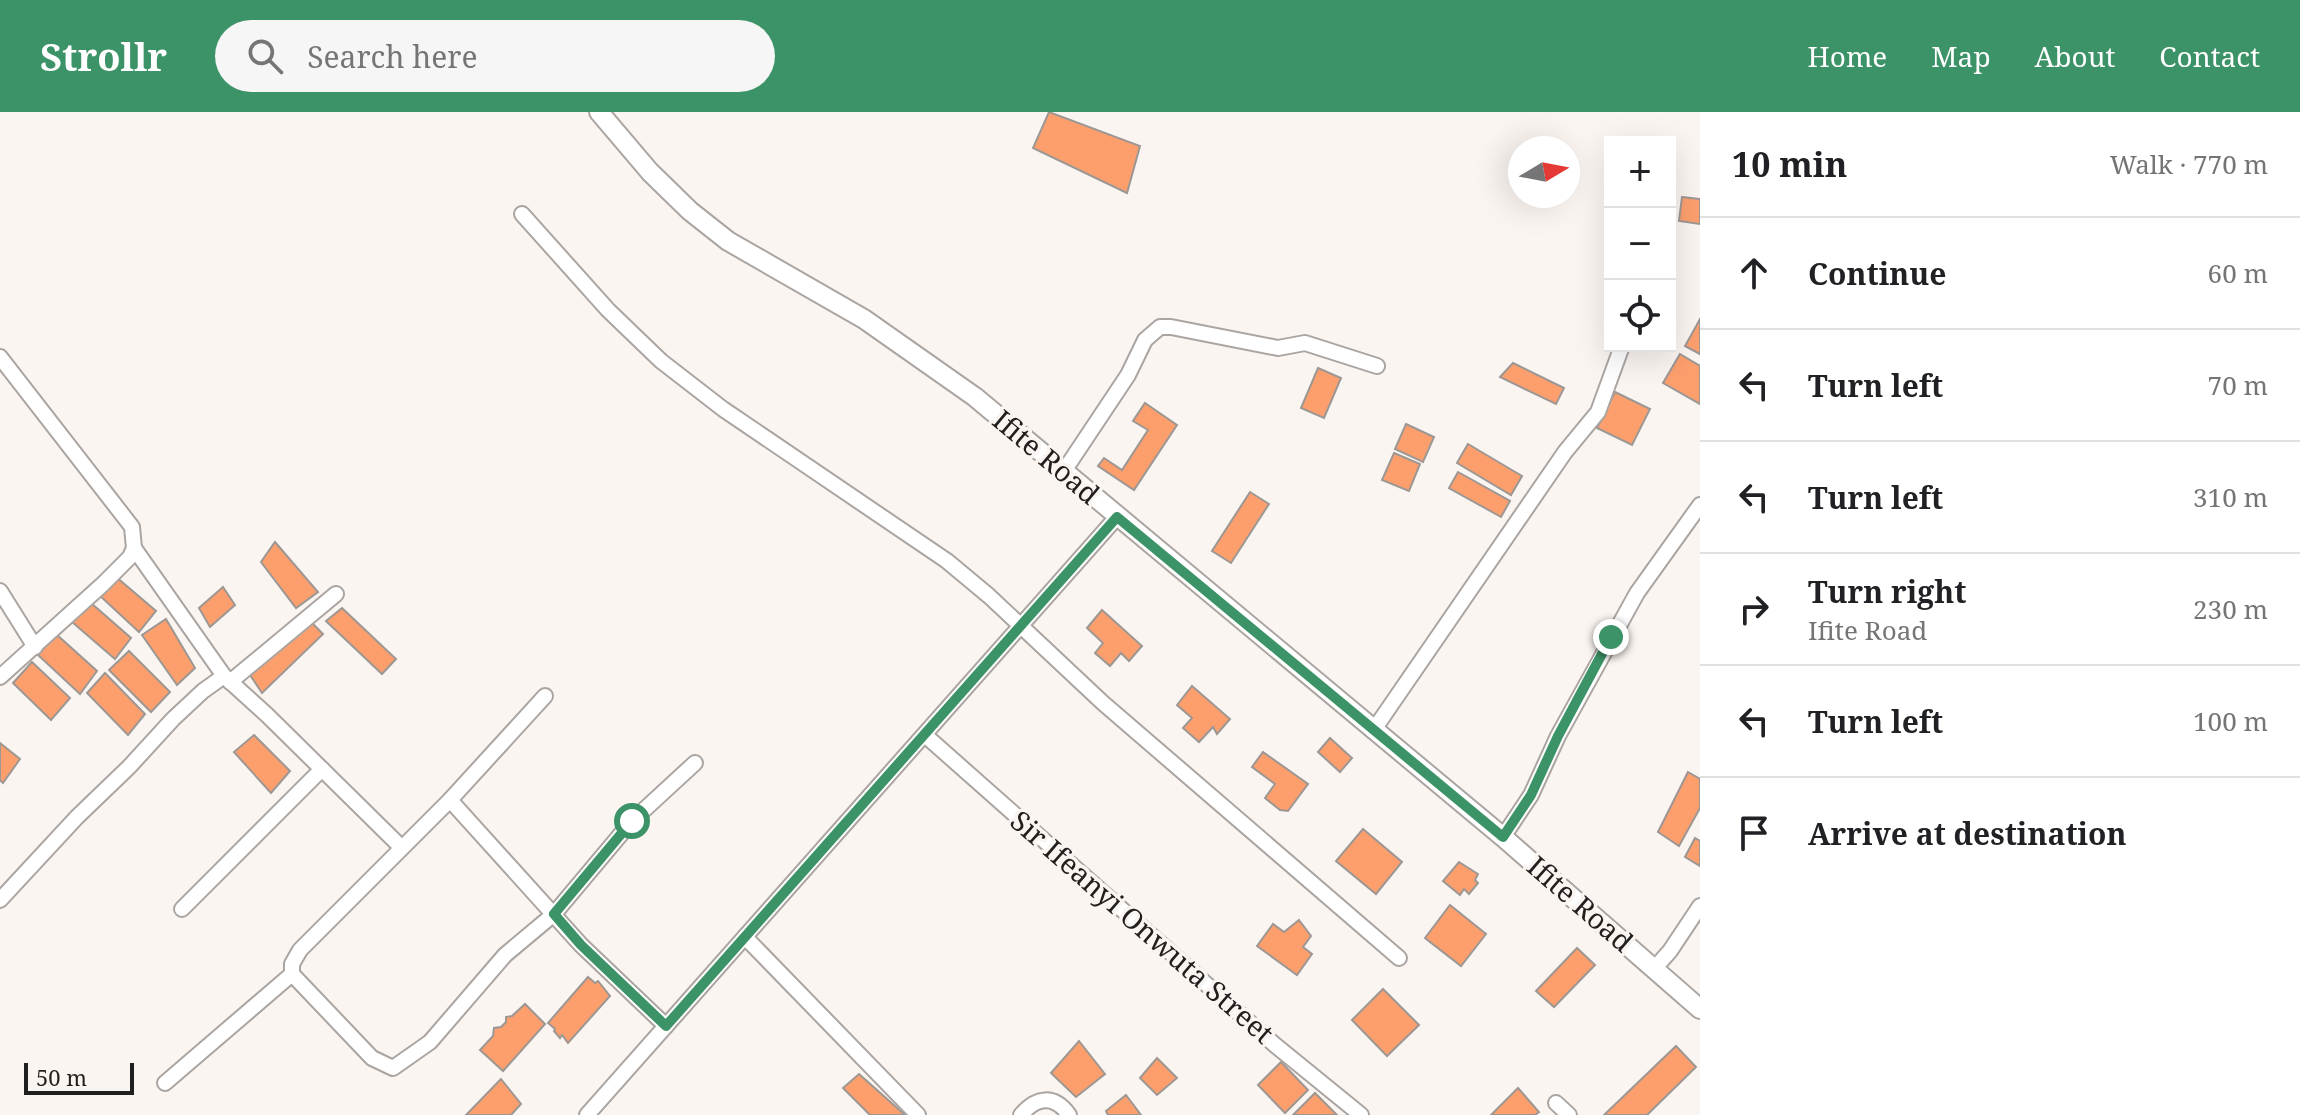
<!DOCTYPE html>
<html lang="en">
<head>
<meta charset="utf-8">
<style>
  :root { --surface:#fff; --page:#f6f6f6; --text:#202124; --muted:#757577; --line:#e0e0e0; --accent:#3c9367 }
  body { margin:0; font-family:"Noto Serif",serif; background:var(--page); color:var(--text) }
  .controls { position:absolute; right:24px; top:24px; display:grid; overflow:hidden; border-radius:0px; box-shadow:0 8px 32px #0002 }
  .controls button { width:72px; height:72px; display:grid; place-items:center; padding:0; border:0; border-bottom:2px solid var(--line); background:var(--surface); color:var(--text); font:40px sans-serif }
  .compass { position:absolute; left:1508px; top:24px; width:72px; height:72px; border-radius:50%; background:var(--surface); box-shadow:0 8px 32px #0002; rotate:80deg }
  .scale { position:absolute; left:24px; bottom:20px; width:110px; box-sizing:border-box; padding-left:8px; border:4px solid #211f1e; border-top:0; font-size:22px; line-height:28px; white-space:nowrap; color:#211f1e; -webkit-text-stroke:6px #fbf5f2; paint-order:stroke }
  .stop { position:absolute; width:24px; height:24px; margin:-18px; border:6px solid #3c9367; border-radius:50%; background:#fff }
  .stop.end { background:#3c9367; border-color:#fff; box-shadow:0 2px 8px #0008 }
  .list { margin:0; padding:0; list-style:none }
  h2 { display:flex; justify-content:space-between; align-items:center; height:104px; margin:0; padding:0 32px; font-size:34px }
  h2 small { font-size:26px; font-weight:400; color:var(--muted) }
  .list li { display:grid; grid-template-columns:52px 1fr auto; gap:24px; align-items:center; box-sizing:border-box; height:112px; padding:0 32px; border-top:2px solid var(--line) }
  .list b { display:block; font-size:30px; white-space:nowrap }
  .list p { margin:0; font-size:26px; white-space:nowrap; color:var(--muted) }
  .list em { font-size:26px; font-style:normal; color:var(--muted) }
  .icon { flex:none; width:44px; height:44px; fill:none; stroke:currentColor; stroke-width:2; stroke-linecap:round; stroke-linejoin:round }
  .map { position:relative; flex:none; width:1700px; height:1003px; overflow:hidden }
  header { display:flex; align-items:center; gap:48px; box-sizing:border-box; height:112px; padding:0 40px; background:var(--accent); color:#fff }
  header strong { font-size:38px }
  nav { display:flex; gap:44px; margin-inline-start:auto; font-size:28px }
  .search { width:560px; height:72px; background:var(--page); display:flex; align-items:center; gap:20px; box-sizing:border-box; padding:0 28px; border-radius:44px; color:var(--muted); font-size:30px }
  main { display:flex }
  aside { flex:1; background:var(--surface) }
  .map>svg:first-child { display:block }
</style>
</head>
<body>
<header>
<strong>Strollr</strong>
<div class="search"><svg class="icon" aria-label="search" viewBox="0 0 24 24"><circle cx="10" cy="10" r="6"/><path d="M15 15l6 6"/></svg>Search here</div>
<nav><a>Home</a><a>Map</a><a>About</a><a>Contact</a></nav>
</header>
<main>
<div class="map">
<svg width="1700" height="1003" viewBox="0 0 1700 1003">
  <rect width="100%" height="100%" fill="#fbf5f2"/>
  <g fill="#fd9f6d" stroke="#9d9794" stroke-width="2">
    <polygon points="1049,0 1140,34 1127,81 1033,36"/>
    <polygon points="1682,85 1700,87 1700,112 1679,109"/>
    <polygon points="1700,207 1700,242 1685,234"/>
    <polygon points="1680,242 1700,254 1700,292 1663,271"/>
    <polygon points="1513,251 1564,276 1556,292 1500,265"/>
    <polygon points="1318,256 1341,266 1324,306 1301,296"/>
    <polygon points="1615,280 1650,297 1632,333 1597,316"/>
    <polygon points="1145,291 1177,313 1134,378 1098,354 1104,346 1122,358 1148,318 1133,309"/>
    <polygon points="1406,312 1434,325 1423,350 1395,337"/>
    <polygon points="1468,332 1522,364 1511,383 1457,351"/>
    <polygon points="1394,341 1420,352 1409,379 1382,368"/>
    <polygon points="1458,360 1510,389 1501,405 1449,376"/>
    <polygon points="1250,380 1269,392 1231,451 1212,439"/>
    <polygon points="275,430 318,480 296,496 261,450"/>
    <polygon points="115,464 156,499 139,520 98,482"/>
    <polygon points="223,475 235,493 210,515 199,496"/>
    <polygon points="91,491 131,526 115,547 72,510"/>
    <polygon points="342,496 396,547 382,562 326,509"/>
    <polygon points="1102,498 1142,534 1129,549 1121,541 1110,554 1095,541 1103,531 1087,516"/>
    <polygon points="166,507 195,556 177,573 142,523"/>
    <polygon points="309,508 323,522 262,581 248,560"/>
    <polygon points="56,522 97,559 80,582 38,543"/>
    <polygon points="129,539 170,580 151,600 109,558"/>
    <polygon points="32,550 70,586 51,608 13,571"/>
    <polygon points="105,561 145,602 128,623 87,581"/>
    <polygon points="1192,574 1230,607 1217,622 1213,615 1199,630 1183,616 1192,606 1177,593"/>
    <polygon points="254,623 290,659 271,681 234,640"/>
    <polygon points="1330,626 1352,646 1340,660 1318,640"/>
    <polygon points="0,631 20,647 3,671 0,668"/>
    <polygon points="1263,640 1308,672 1288,699 1280,698 1265,686 1275,672 1252,655"/>
    <polygon points="1688,660 1700,667 1700,696 1679,734 1658,720"/>
    <polygon points="1363,717 1402,750 1376,782 1336,749"/>
    <polygon points="1695,726 1700,729 1700,754 1685,745"/>
    <polygon points="1459,750 1478,762 1475,768 1478,771 1469,782 1464,777 1460,783 1443,769"/>
    <polygon points="1450,793 1486,822 1461,854 1425,826"/>
    <polygon points="1299,808 1311,824 1303,835 1312,842 1297,863 1257,834 1273,812 1284,820"/>
    <polygon points="1577,836 1595,853 1554,895 1536,879"/>
    <polygon points="588,865 595,871 598,869 610,884 568,931 562,923 560,926 554,919 555,917 548,911"/>
    <polygon points="1383,877 1419,913 1387,944 1352,908"/>
    <polygon points="525,892 545,912 503,959 480,938 493,924 494,916 501,915 506,910 506,905 512,904"/>
    <polygon points="1079,929 1105,962 1076,985 1051,961"/>
    <polygon points="1676,934 1696,955 1647,1003 1604,1003"/>
    <polygon points="1157,946 1177,966 1157,983 1140,966"/>
    <polygon points="1281,950 1308,978 1285,1001 1258,973"/>
    <polygon points="859,962 905,1003 870,1003 843,976"/>
    <polygon points="501,967 521,992 511,1003 466,1003"/>
    <polygon points="1518,976 1539,1000 1535,1003 1491,1003"/>
    <polygon points="1315,981 1337,1003 1293,1003"/>
    <polygon points="1126,983 1141,1003 1108,1003 1106,999"/>
  </g>
  <g fill="none" stroke-linecap="round" stroke-linejoin="round">
    <defs>
      <g id="minor">
        <polyline points="522,102 608,198 661,249 723,297 947,449 989,484 1103,591 1399,846"/>
        <polyline points="0,245 132,415 134,436 224,564 267,603 401,735"/>
        <polyline points="1064,359 1128,263 1145,228 1160,215 1171,215 1278,236 1305,231 1377,254"/>
        <polyline points="0,479 35,535"/>
        <polyline points="0,565 102,473 130,445 134,436"/>
        <polyline points="230,570 336,482"/>
        <polyline points="545,584 450,688 300,838 292,852 292,862 372,946 393,956 430,930 505,843 554,802 632,709 695,651"/>
        <polyline points="1373,619 1565,340 1598,300 1622,234"/>
        <polyline points="926,624 1275,933 1361,1003"/>
        <polyline points="450,688 581,833 666,914"/>
        <polyline points="1503,725 1531,683 1558,624 1637,481 1700,393"/>
        <polyline points="0,788 77,705 129,655 173,607 203,579 224,564"/>
        <polyline points="182,797 322,657"/>
        <polyline points="745,825 918,1003"/>
        <polyline points="1654,857 1670,839 1700,794"/>
        <polyline points="165,971 292,862"/>
        <polyline points="1556,991 1569,1003"/>
        <polyline points="587,1003 1117,405"/>
        <path d="M1021,1003C1036,985 1054,982 1069,1003"/>
      </g>
      <polyline id="tertiary" points="599,0 650,60 690,99 728,129 864,207 975,285 1503,725 1700,897"/>
    </defs>
    <use href="#minor" stroke="#aba5a2" stroke-width="18"/>
    <use href="#tertiary" stroke="#aba5a2" stroke-width="22"/>
    <use href="#minor" stroke="#fff" stroke-width="14"/>
    <use href="#tertiary" stroke="#fff" stroke-width="18"/>
  </g>
  <g fill="none" stroke-linecap="round" stroke-linejoin="round">
    <polyline stroke="#3c9367" stroke-width="10" points="632,709 554,802 581,833 666,914 1117,405 1503,725 1531,683 1558,624 1611,525"/>
  </g>
  <g text-anchor="middle" stroke-width="7" stroke-linejoin="round" paint-order="stroke">
    <g font-size="28" fill="#211f1e" stroke="#fbf5f2">
      <text transform="translate(1046 345) rotate(40)" y="10">Ifite Road</text>
      <text transform="translate(1580 792) rotate(41)" y="10">Ifite Road</text>
      <text transform="translate(1142 815) rotate(41)" y="10">Sir Ifeanyi Onwuta Street</text>
    </g>
  </g>
</svg>
<div class="controls">
<button>+</button>
<button>−</button>
<button><svg class="icon" aria-label="locate" viewBox="0 0 24 24"><circle cx="12" cy="12" r="6"/><path d="M12 2v4M12 18v4M2 12h4M18 12h4"/></svg></button>
</div>
<svg class="compass" viewBox="-18 -18 36 36"><path d="M0-13l5 13h-10z" fill="#e53935"/><path d="M0 13l5-13h-10z" fill="#757577"/></svg>
<div class="scale">50 m</div>
<div class="stop" style="left:632px;top:709px"></div>
<div class="stop end" style="left:1611px;top:525px"></div>
</div>
<aside>
<h2>10 min<small>Walk · 770 m</small></h2>
<ul class="list">
<li><svg class="icon" aria-label="ahead" viewBox="0 0 24 24"><path d="M12 20V5M6 11l6-6 6 6"/></svg><div><b>Continue</b></div><em>60 m</em></li>
<li><svg class="icon" aria-label="left" viewBox="0 0 24 24"><path d="M17 20v-9H6M10 6l-5 5 5 5"/></svg><div><b>Turn left</b></div><em>70 m</em></li>
<li><svg class="icon" aria-label="left" viewBox="0 0 24 24"><path d="M17 20v-9H6M10 6l-5 5 5 5"/></svg><div><b>Turn left</b></div><em>310 m</em></li>
<li><svg class="icon" aria-label="right" viewBox="0 0 24 24"><path d="M7 20v-9h11M14 6l5 5-5 5"/></svg><div><b>Turn right</b><p>Ifite Road</p></div><em>230 m</em></li>
<li><svg class="icon" aria-label="left" viewBox="0 0 24 24"><path d="M17 20v-9H6M10 6l-5 5 5 5"/></svg><div><b>Turn left</b></div><em>100 m</em></li>
<li><svg class="icon" aria-label="arrive" viewBox="0 0 24 24"><path d="M6 21V4h12l-3 4 3 4H6"/></svg><div><b>Arrive at destination</b></div></li>
</ul>
</aside>
</main>
</body>
</html>
